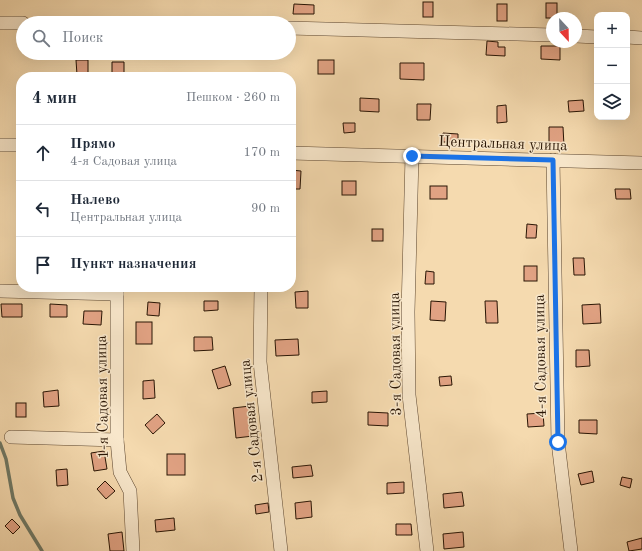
<!DOCTYPE html>
<html lang="ru">
<head>
<meta charset="utf-8">
<style>
  :root { --surface:#fff; --page:#f6f6f7; --text:#1f2937; --muted:#747a83; --line:#e0e1e3 }
  body { margin:0; font-family:"Old Standard TT",serif; background:var(--page); color:var(--text) }
  .controls { position:absolute; right:12px; top:12px; display:grid; overflow:hidden; border-radius:8px; box-shadow:0 4px 16px #0002 }
  .controls button { width:36px; height:36px; display:grid; place-items:center; padding:0; border:0; border-bottom:1px solid var(--line); background:var(--surface); color:var(--text); font:20px sans-serif }
  .compass { position:absolute; left:546px; top:12px; width:36px; height:36px; border-radius:50%; background:var(--surface); box-shadow:0 4px 16px #0002; rotate:158deg }
  .stop { position:absolute; width:12px; height:12px; margin:-9px; border:3px solid #1a73e8; border-radius:50%; background:#fff }
  .stop.end { background:#1a73e8; border-color:#fff; box-shadow:0 1px 4px #0008 }
  .list { margin:0; padding:0; list-style:none }
  h2 { display:flex; justify-content:space-between; align-items:center; height:52px; margin:0; padding:0 16px; font-size:17px }
  h2 small { font-size:13px; font-weight:400; color:var(--muted) }
  .list li { display:grid; grid-template-columns:26px 1fr auto; gap:12px; align-items:center; box-sizing:border-box; height:56px; padding:0 16px; border-top:1px solid var(--line) }
  .list b { display:block; font-size:15px; white-space:nowrap }
  .list p { margin:0; font-size:13px; white-space:nowrap; color:var(--muted) }
  .list em { font-size:13px; font-style:normal; color:var(--muted) }
  .icon { flex:none; width:22px; height:22px; fill:none; stroke:currentColor; stroke-width:2; stroke-linecap:round; stroke-linejoin:round }
  .map { position:relative; flex:none; width:642px; height:551px; overflow:hidden }
  .search { position:absolute; background:var(--surface); box-shadow:0 4px 16px #0002; left:16px; top:16px; width:280px; height:44px; display:flex; align-items:center; gap:10px; box-sizing:border-box; padding:0 14px; border-radius:22px; color:var(--muted); font-size:15px }
  .panel { position:absolute; background:var(--surface); box-shadow:0 4px 16px #0002; left:16px; top:72px; width:280px; height:220px; border-radius:16px }
  .map>svg:first-child { display:block }
</style>
</head>
<body>
<div class="map">
<svg width="642" height="551" viewBox="0 0 642 551">
  <rect width="100%" height="100%" fill="#f5daaf"/>
  <filter id="stains"><feTurbulence type="fractalNoise" baseFrequency=".005" numOctaves="4"/><feColorMatrix values="0 0 0 0 .2 0 0 0 0 .09 0 0 0 0 .02 0 0 0 .5 -.17"/></filter>
  <radialGradient id="worn" r=".72"><stop offset=".6" stop-color="#630" stop-opacity="0"/><stop offset="1" stop-color="#630" stop-opacity=".3"/></radialGradient>
  <g fill="none" stroke-linecap="round" stroke-linejoin="round">
    <polyline stroke="#6f7966" stroke-width="3.5" points="0,443 6,459 13,498 20,515 42,551"/>
  </g>
  <g fill="#e1a283" stroke="#291504">
    <rect x="423" y="2" width="10" height="15"/>
    <rect x="546" y="3" width="11" height="15"/>
    <polygon points="294,4 314,5 314,14 293,14"/>
    <rect x="497" y="4" width="10" height="17"/>
    <polygon points="487,41 498,42 498,47 505,47 505,56 486,55"/>
    <polygon points="541,46 560,46 560,60 541,59"/>
    <polygon points="76,60 88,60 88,75 77,75"/>
    <rect x="318" y="60" width="16" height="14"/>
    <polygon points="112,62 124,62 124,74 112,75"/>
    <polygon points="400,63 424,63 424,80 400,79"/>
    <polygon points="360,98 379,99 379,112 360,111"/>
    <polygon points="583,100 584,111 569,112 568,101"/>
    <polygon points="417,104 431,104 430,120 417,120"/>
    <polygon points="506,105 507,122 497,123 497,106"/>
    <polygon points="343,123 355,123 355,132 344,133"/>
    <polygon points="549,127 563,127 564,146 549,146"/>
    <polygon points="443,133 458,134 458,142 443,142"/>
    <polygon points="291,170 301,171 300,189 291,189"/>
    <rect x="342" y="181" width="14" height="14"/>
    <rect x="430" y="186" width="17" height="13"/>
    <polygon points="615,189 630,189 631,199 616,199"/>
    <polygon points="527,224 537,225 536,238 526,238"/>
    <rect x="372" y="229" width="11" height="12"/>
    <polygon points="573,258 584,258 585,275 574,275"/>
    <rect x="524" y="266" width="13" height="15"/>
    <polygon points="426,271 434,272 434,284 425,284"/>
    <polygon points="308,291 308,308 296,308 295,292"/>
    <polygon points="204,301 218,301 218,310 204,311"/>
    <polygon points="431,301 446,302 445,321 430,320"/>
    <polygon points="485,301 497,301 498,323 486,323"/>
    <polygon points="148,302 160,303 159,316 147,315"/>
    <polygon points="1,304 22,304 22,317 2,317"/>
    <polygon points="50,304 67,305 67,317 50,317"/>
    <polygon points="600,304 601,323 583,324 582,305"/>
    <polygon points="84,311 102,311 101,325 83,324"/>
    <rect x="136" y="322" width="16" height="22"/>
    <polygon points="194,337 212,337 213,350 194,351"/>
    <polygon points="298,339 299,355 276,356 275,340"/>
    <polygon points="576,350 589,350 590,366 576,367"/>
    <polygon points="225,366 231,385 218,389 212,370"/>
    <polygon points="451,376 452,385 440,386 439,377"/>
    <polygon points="154,380 155,398 143,399 143,381"/>
    <polygon points="58,390 59,406 44,407 43,392"/>
    <polygon points="327,391 327,402 312,403 312,392"/>
    <rect x="16" y="403" width="10" height="14"/>
    <polygon points="250,406 253,436 236,438 233,408"/>
    <polygon points="368,412 388,413 388,426 368,425"/>
    <polygon points="543,413 544,426 528,427 527,414"/>
    <polygon points="157,414 165,423 153,434 145,425"/>
    <polygon points="579,420 597,420 597,434 579,433"/>
    <polygon points="104,451 107,469 94,471 91,453"/>
    <rect x="167" y="454" width="18" height="21"/>
    <polygon points="311,465 313,476 293,478 292,467"/>
    <polygon points="67,469 68,485 57,486 56,470"/>
    <polygon points="592,471 594,482 581,485 578,474"/>
    <polygon points="622,477 632,479 630,488 620,485"/>
    <polygon points="105,481 115,491 106,499 97,489"/>
    <polygon points="404,482 404,493 387,494 387,483"/>
    <polygon points="462,492 464,506 444,508 443,494"/>
    <polygon points="311,501 312,517 296,519 295,503"/>
    <polygon points="268,503 269,512 256,514 255,505"/>
    <polygon points="174,518 175,530 156,532 155,520"/>
    <polygon points="12,519 20,527 13,534 5,526"/>
    <polygon points="396,524 411,524 412,535 396,535"/>
    <polygon points="122,532 124,551 110,551 108,534"/>
    <polygon points="463,532 464,547 444,549 443,534"/>
    <polygon points="642,538 642,549 629,551 627,542"/>
  </g>
  <g fill="none" stroke-linecap="round" stroke-linejoin="round">
    <defs>
      <g id="minor">
        <polyline points="0,23 23,23"/>
        <polyline points="289,28 552,35"/>
        <polyline points="576,36 597,37"/>
        <polyline points="627,37 642,38"/>
        <polyline points="0,145 21,145"/>
        <polyline points="291,153 642,163"/>
        <polyline points="412,156 408,312 409,395 427,551"/>
        <polyline points="553,160 558,442 571,551"/>
        <polyline points="117,287 117,440 120,472 130,491 133,551"/>
        <polyline points="261,287 260,362 281,551"/>
        <polyline points="0,291 117,294"/>
        <polyline points="11,437 117,440"/>
      </g>
    </defs>
    <use href="#minor" stroke="#5c462f" stroke-width="14"/>
    <use href="#minor" stroke="#f8e7cb" stroke-width="13"/>
  </g>
  <g fill="none" stroke-linecap="round" stroke-linejoin="round">
    <polyline stroke="#1a73e8" stroke-width="5" points="412,156 553,160 558,442"/>
  </g>
  <g text-anchor="middle" stroke-width="3" stroke-linejoin="round" paint-order="stroke">
    <g font-size="15" fill="#291504" stroke="#f8e7cb">
      <text transform="translate(503 143) rotate(2)" y="5">Центральная улица</text>
      <text transform="translate(395 354) rotate(-91)" y="5">3-я Садовая улица</text>
      <text transform="translate(540 356) rotate(-91)" y="5">4-я Садовая улица</text>
      <text transform="translate(102 397) rotate(-91)" y="5">1-я Садовая улица</text>
      <text transform="translate(251 421) rotate(-96)" y="5">2-я Садовая улица</text>
    </g>
  </g>
  <rect width="100%" height="100%" filter="url(#stains)"/>
  <rect width="100%" height="100%" fill="url(#worn)"/>
</svg>
<div class="controls">
<button>+</button>
<button>−</button>
<button><svg class="icon" aria-label="layers" viewBox="0 0 24 24"><path d="M12 4l9 5-9 5-9-5zM3 14l9 5 9-5"/></svg></button>
</div>
<svg class="compass" viewBox="-18 -18 36 36"><path d="M0-13l5 13h-10z" fill="#e53935"/><path d="M0 13l5-13h-10z" fill="#747a83"/></svg>
<div class="stop" style="left:558px;top:442px"></div>
<div class="stop end" style="left:412px;top:156px"></div>
<div class="search"><svg class="icon" aria-label="search" viewBox="0 0 24 24"><circle cx="10" cy="10" r="6"/><path d="M15 15l6 6"/></svg>Поиск</div>
<section class="panel">
<h2>4 мин<small>Пешком · 260 m</small></h2>
<ul class="list">
<li><svg class="icon" aria-label="ahead" viewBox="0 0 24 24"><path d="M12 20V5M6 11l6-6 6 6"/></svg><div><b>Прямо</b><p>4-я Садовая улица</p></div><em>170 m</em></li>
<li><svg class="icon" aria-label="left" viewBox="0 0 24 24"><path d="M17 20v-9H6M10 6l-5 5 5 5"/></svg><div><b>Налево</b><p>Центральная улица</p></div><em>90 m</em></li>
<li><svg class="icon" aria-label="arrive" viewBox="0 0 24 24"><path d="M6 21V4h12l-3 4 3 4H6"/></svg><div><b>Пункт назначения</b></div></li>
</ul>
</section>
</div>
</body>
</html>
